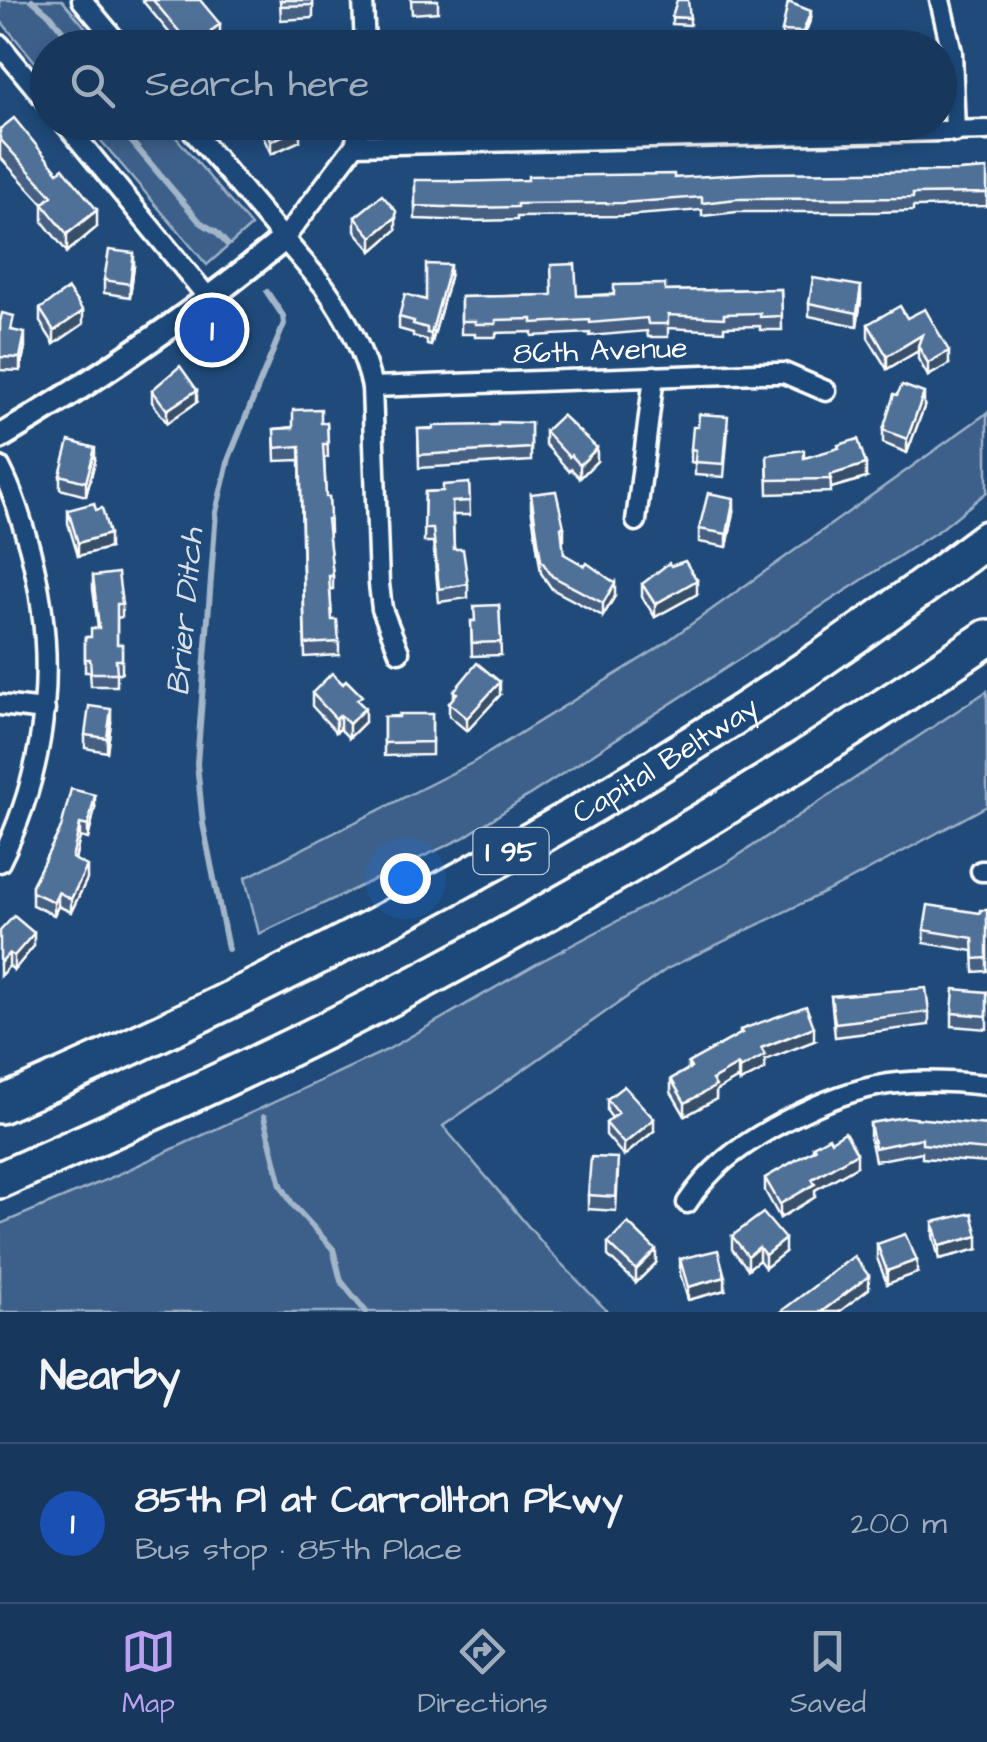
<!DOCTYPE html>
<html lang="en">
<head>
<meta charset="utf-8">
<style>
  :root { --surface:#17385c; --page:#244365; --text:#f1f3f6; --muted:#9eacbb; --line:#365272; --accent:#bca0f2 }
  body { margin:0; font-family:"Architects Daughter",sans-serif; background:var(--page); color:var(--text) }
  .you { position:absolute; left:405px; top:878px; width:35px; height:35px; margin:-25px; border:8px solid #fff; border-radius:50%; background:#1a73e8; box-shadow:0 0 0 15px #1a73e833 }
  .badge { display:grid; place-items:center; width:65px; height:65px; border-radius:50%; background:var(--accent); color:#fff; font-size:32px; font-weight:700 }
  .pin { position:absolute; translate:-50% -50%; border:5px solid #fff; box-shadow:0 2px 10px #0006 }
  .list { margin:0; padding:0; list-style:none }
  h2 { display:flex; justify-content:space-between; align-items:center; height:130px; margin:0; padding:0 40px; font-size:42px }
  h2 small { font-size:32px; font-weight:400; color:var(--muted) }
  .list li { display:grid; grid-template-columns:65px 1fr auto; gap:30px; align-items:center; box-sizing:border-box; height:160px; padding:0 40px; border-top:2px solid var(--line) }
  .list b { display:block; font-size:38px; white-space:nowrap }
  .list p { margin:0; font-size:32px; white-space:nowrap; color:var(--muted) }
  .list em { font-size:32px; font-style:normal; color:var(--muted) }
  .icon { flex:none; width:55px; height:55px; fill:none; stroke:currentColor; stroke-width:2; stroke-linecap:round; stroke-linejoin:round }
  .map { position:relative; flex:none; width:987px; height:1312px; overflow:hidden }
  .search { position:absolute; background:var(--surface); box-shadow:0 5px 15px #0003; left:30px; right:30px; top:30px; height:110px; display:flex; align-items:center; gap:25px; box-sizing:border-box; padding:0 35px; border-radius:55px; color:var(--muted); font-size:38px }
  .sheet { height:290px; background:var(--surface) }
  nav { display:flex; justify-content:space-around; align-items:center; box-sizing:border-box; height:140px; border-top:2px solid var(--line); background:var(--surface); font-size:28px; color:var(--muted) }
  nav a { display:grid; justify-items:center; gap:5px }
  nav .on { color:var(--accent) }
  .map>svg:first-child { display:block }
</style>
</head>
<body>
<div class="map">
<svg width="987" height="1312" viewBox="0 0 987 1312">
  <rect width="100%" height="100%" fill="#1f4a7a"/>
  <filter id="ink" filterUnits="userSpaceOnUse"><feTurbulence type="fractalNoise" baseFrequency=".01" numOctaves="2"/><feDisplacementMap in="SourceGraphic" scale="20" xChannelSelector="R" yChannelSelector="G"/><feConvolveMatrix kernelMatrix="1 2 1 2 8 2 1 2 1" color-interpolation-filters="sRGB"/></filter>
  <g filter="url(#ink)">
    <g fill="#3c618b" stroke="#9eb0c5" stroke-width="2.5">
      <polygon points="0,0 62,0 102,47 48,48 47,76 0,20"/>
      <polygon points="86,123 164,123 251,226 207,265"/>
      <polygon points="987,413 987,492 941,529 463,838 259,934 245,878 472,763 655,650"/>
      <polygon points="987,691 987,806 852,879 667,969 443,1126 551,1253 608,1312 0,1312 0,1224 108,1179 387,1050 538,963 727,863"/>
    </g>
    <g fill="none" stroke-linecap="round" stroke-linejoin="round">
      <g stroke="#a3b5c8" stroke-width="6">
        <polyline points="32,0 51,16 76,48"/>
        <polyline points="115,122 200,222 216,232 227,244"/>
        <polyline points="228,949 203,824 197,764 216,512 229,458 284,324 283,316 267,292"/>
        <polyline points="264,1117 281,1185 293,1205 333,1249 341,1281 366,1312"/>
      </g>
      <defs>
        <g id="minor">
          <polyline points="82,0 122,48"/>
          <polyline points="363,0 365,48"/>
          <polyline points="940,0 952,52 955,132"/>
          <polyline points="0,45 48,103"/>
          <polyline points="64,122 210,300"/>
          <path d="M185,122L324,286C346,317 364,350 372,387L379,584L382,609L399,652"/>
          <polyline points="355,145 987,130"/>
          <polyline points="284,239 355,145 361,122"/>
          <polyline points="372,387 758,373 784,373 826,391"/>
          <path d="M0,467C13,492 21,519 29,546C58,653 50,762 0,862"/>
          <polyline points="636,521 654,376"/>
          <polyline points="0,705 45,710"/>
          <polyline points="981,871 987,871"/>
          <path d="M687,1203C709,1169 737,1148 772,1128C852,1083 897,1076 987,1085"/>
        </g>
        <path id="tertiary" d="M0,437C100,378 194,313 284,239"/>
        <g id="motorway">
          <path id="s1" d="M0,1105C348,955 685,770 987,539"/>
          <path d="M0,1180C143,1117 286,1053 424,980C619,876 805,762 987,638"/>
        </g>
      </defs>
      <use href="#minor" stroke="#fff" stroke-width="25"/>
      <use href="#tertiary" stroke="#fff" stroke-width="30"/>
      <use href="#motorway" stroke="#fff" stroke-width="42"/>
      <use href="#minor" stroke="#1f4a7a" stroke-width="18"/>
      <use href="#tertiary" stroke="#1f4a7a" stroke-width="22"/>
      <use href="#motorway" stroke="#1f4a7a" stroke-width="35"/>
    </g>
    <g fill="#456182" stroke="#fff" stroke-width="2.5">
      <polygon points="142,0 200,0 220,37 218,39 225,48 182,48"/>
      <polygon points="280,0 313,0 313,18 281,20"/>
      <polygon points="411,0 438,0 438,12 412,14"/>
      <polygon points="672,17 690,18 690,25 672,24"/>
      <polygon points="811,18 803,39 782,38 782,31"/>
      <polygon points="261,122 295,122 300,141 271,154 261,132"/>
      <polygon points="0,129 58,172 97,227 67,252 43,222 43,204 0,157"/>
      <polygon points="987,169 987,206 913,207 913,211 877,212 737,212 702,216 702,210 622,216 517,217 517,220 473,221 415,219 415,180 450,182 674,178 960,171"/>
      <polygon points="355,217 396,230 372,251 355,231"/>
      <polygon points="134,266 130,297 104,293 104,280"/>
      <polygon points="450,277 431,346 427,345 427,340 413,336 413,333 399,329 399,317 426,300"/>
      <polygon points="781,289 782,330 760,330 760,326 724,327 724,331 668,328 668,337 648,337 647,331 590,336 590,333 532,336 532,332 496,333 496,337 475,337 475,334 461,334 461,297 551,295 577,296 665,291"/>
      <polygon points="861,300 857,326 809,316 809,303"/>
      <polygon points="40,309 83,324 54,344 40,322"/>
      <polygon points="907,318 949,364 928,376 918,359 918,351 887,369 868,338 868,324"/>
      <polygon points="0,322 14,331 25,347 20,371 0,370"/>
      <polygon points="152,390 197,402 167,423 152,402"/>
      <polygon points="924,407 907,453 883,443 883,430"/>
      <polygon points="327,423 328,457 324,458 326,497 329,497 330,532 328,532 333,576 333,589 330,589 332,620 339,642 339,655 305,657 300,460 275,461 274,429"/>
      <polygon points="531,423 531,461 419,468 418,429"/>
      <polygon points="728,429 724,477 695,475 695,463 691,462 691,449"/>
      <polygon points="545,431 597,461 580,478 571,469 569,471 545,444"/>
      <polygon points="767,455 804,458 866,478 831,488 831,492 768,494"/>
      <polygon points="95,461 86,496 60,489 60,475"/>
      <polygon points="469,483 470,515 453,515 454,549 468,584 468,598 439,602 433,542 424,542 425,492 443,491"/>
      <polygon points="531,494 564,527 564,540 562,540 564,554 615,596 603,616 552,589 541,573 531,507"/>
      <polygon points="68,510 109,548 78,556 68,523"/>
      <polygon points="734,512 727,547 699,542 699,529"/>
      <polygon points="93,576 122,604 122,617 117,618 117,644 122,644 122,673 117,673 117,686 91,686 90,672 85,672 85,637 91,637 98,628 93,589"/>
      <polygon points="642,584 697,594 655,617 642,597"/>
      <polygon points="499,605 501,655 472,656 471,621 474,621"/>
      <polygon points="454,691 500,695 467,731 449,716 449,703 454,697"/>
      <polygon points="312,693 362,705 365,722 349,738 340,729 336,732 312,706"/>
      <polygon points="432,714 432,755 384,756 384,717"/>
      <polygon points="111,723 107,752 85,748 85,735"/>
      <polygon points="95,808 88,839 80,837 75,860 87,879 71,912 58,906 54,915 32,905 32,885 61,828"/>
      <polygon points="987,910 987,971 974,972 973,951 924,943 924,930 980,913"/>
      <polygon points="14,916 34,946 14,970 9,966 0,976"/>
      <polygon points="987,992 987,1029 952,1026 952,1013"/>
      <polygon points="831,996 929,1012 929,1025 835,1037"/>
      <polygon points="740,1030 814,1041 765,1060 765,1069 740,1082 738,1078 716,1091 716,1099 685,1116 671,1092 671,1079 688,1069 688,1063 740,1034"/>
      <polygon points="607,1099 654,1131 624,1156 606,1135 606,1123 612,1118 607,1111"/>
      <polygon points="870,1123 987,1125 987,1163 922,1158 922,1152 875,1161 870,1137"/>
      <polygon points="831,1141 857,1166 815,1190 815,1197 780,1218 765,1191 765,1178 813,1150 813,1146"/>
      <polygon points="618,1172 616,1211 588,1209 588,1195"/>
      <polygon points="933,1222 978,1249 939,1259 933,1236"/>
      <polygon points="732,1236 785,1252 765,1268 759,1260 748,1269 732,1249"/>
      <polygon points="608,1243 656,1263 636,1283 608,1256"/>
      <polygon points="877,1244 917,1273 887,1284 877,1258"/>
      <polygon points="680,1259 725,1290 688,1300 680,1273"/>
    </g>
    <g fill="#384f6a" stroke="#fff" stroke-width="2.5">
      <polygon points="811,11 811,18 803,39 803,32"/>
      <polygon points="220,24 220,37 211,45 211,31"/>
      <polygon points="300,128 300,141 271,154 271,141"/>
      <polygon points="97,210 97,227 67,252 67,234"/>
      <polygon points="396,217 396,230 372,251 372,237"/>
      <polygon points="134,253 134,266 130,297 130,284"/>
      <polygon points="450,265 450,277 431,346 431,334"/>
      <polygon points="861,286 861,300 857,326 857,313"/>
      <polygon points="83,311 83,324 54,344 54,331"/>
      <polygon points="25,333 25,347 20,371 20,358"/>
      <polygon points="922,335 918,346 918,351 887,369 887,356"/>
      <polygon points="949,351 949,364 928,376 928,363"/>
      <polygon points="197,390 197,402 167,423 167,410"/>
      <polygon points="924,393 924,407 907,453 907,439"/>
      <polygon points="95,448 95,461 86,496 86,482"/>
      <polygon points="597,448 597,461 580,478 580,465"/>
      <polygon points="866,464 866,478 831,488 830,475"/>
      <polygon points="734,498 734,512 727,547 727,534"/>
      <polygon points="109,534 109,548 78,556 78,543"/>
      <polygon points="697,580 697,594 655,617 655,604"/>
      <polygon points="615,583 615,596 603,616 603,603"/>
      <polygon points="500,682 500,695 467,731 467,718"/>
      <polygon points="365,708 365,722 349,738 349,724"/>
      <polygon points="111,709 111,723 107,752 107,738"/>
      <polygon points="340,715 340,729 336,732 336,719"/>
      <polygon points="95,795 95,808 88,839 88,826"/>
      <polygon points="80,824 80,837 72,872 72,858"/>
      <polygon points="87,866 87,879 71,912 71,899"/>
      <polygon points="58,892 58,906 54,915 54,902"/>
      <polygon points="34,933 34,946 14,970 14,956"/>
      <polygon points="9,953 9,966 0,976 0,963"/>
      <polygon points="814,1027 814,1041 765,1060 765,1069 740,1082 740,1069 761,1048"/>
      <polygon points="738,1065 738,1078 716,1091 716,1099 685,1116 685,1103 712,1080"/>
      <polygon points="654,1119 654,1131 624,1156 624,1144"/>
      <polygon points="857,1153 857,1166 815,1190 815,1197 780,1218 780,1204 812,1179"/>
      <polygon points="978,1236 978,1249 939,1259 939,1246"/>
      <polygon points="785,1239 785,1252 765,1268 765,1255"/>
      <polygon points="759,1247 759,1260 748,1269 748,1256"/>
      <polygon points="656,1250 656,1263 636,1283 636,1270"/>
      <polygon points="917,1260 917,1273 887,1284 887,1271"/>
      <polygon points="869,1276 869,1289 839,1312 821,1312"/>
      <polygon points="725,1277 725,1290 688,1300 688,1287"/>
    </g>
    <g fill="#507197" stroke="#fff" stroke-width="2.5">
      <polygon points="153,0 200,0 220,24 211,31 225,48 193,48"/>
      <polygon points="280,0 313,0 313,5 281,6"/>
      <polygon points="677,0 688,0 690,18 672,17"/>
      <polygon points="788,2 811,11 803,32 782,31"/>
      <polygon points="854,35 854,48 828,48 828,36"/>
      <polygon points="316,38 316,48 292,48 291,39"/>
      <polygon points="884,40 904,48 881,48"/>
      <polygon points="14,118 58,172 63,168 97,210 67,234 43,204 52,196 0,139 0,129"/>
      <polygon points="263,122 295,122 300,128 271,141"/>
      <polygon points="987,169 987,193 913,194 913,198 737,199 702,203 702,197 622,203 517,204 517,207 473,208 415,206 415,180 450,180 450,182 528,180 528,176 674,174 674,178 761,173 960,171"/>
      <polygon points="382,195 396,211 396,217 372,237 355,217"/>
      <polygon points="109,250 134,253 130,284 104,280"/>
      <polygon points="426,264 450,265 431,334 427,333 427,328 413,324 414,321 399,317 405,294 426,300"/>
      <polygon points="575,264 577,296 614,295 614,285 665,284 665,291 781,289 782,316 760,317 760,313 724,314 724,318 668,315 668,324 648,324 647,318 590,323 590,320 532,323 532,319 496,320 496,324 475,324 475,321 461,321 461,297 552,295 551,265"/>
      <polygon points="813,278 861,286 857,313 809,303"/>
      <polygon points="68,289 83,311 54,331 40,309"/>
      <polygon points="900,306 907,318 925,309 949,351 928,363 918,346 922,335 887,356 868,324"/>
      <polygon points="2,313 14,316 11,330 25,333 20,358 0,357 0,322"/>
      <polygon points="180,366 197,390 167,410 152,390"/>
      <polygon points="902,385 924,393 907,439 883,430 894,394 897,395"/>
      <polygon points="321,409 321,423 327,423 328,444 323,444 326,497 329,497 330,518 327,519 333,576 329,576 332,620 337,620 339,642 305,644 300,446 275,448 274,429 293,428 293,410"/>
      <polygon points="699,414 728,416 724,464 695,462 696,450 691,449 693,427 698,427"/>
      <polygon points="562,415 597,448 580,465 571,455 569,457 545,431"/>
      <polygon points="498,422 531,423 531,448 419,455 418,429 433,429 433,426 498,425"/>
      <polygon points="858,439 866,464 830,475 831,479 768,480 767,455 804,450 804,458 839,448 838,445"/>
      <polygon points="69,441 95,448 86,482 60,475"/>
      <polygon points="469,483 470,501 452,502 454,549 463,549 468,584 439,589 433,529 424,529 425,492 443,491 443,485"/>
      <polygon points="556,491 564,527 561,527 564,554 585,566 587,563 615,583 603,603 552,576 541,560 531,494"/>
      <polygon points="708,493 734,498 727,534 699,529"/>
      <polygon points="94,503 96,510 102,508 109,534 78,543 68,510"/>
      <polygon points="685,561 697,580 655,604 642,584 669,563 671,566"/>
      <polygon points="118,573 122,604 117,604 117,644 122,644 122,660 116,660 117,673 91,673 90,659 85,659 85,637 91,637 91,628 99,628 93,576"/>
      <polygon points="499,605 501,642 472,643 471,621 475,621 474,606"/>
      <polygon points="477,663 500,682 467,718 449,703 457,693 454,691"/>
      <polygon points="332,673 343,684 346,680 362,696 357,700 365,708 349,724 340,715 336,719 312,693"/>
      <polygon points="89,706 111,709 107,738 85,735"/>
      <polygon points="399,714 432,714 432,742 384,743 384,717 399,717"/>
      <polygon points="71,789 95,795 88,826 80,824 72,858 87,866 71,899 58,892 54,902 32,892 32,885 61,828"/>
      <polygon points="928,905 980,913 980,910 987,910 987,958 974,959 973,938 924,930"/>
      <polygon points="14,916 34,933 14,956 9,953 0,963 0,931"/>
      <polygon points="926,988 929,1012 835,1023 831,996"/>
      <polygon points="954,989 987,992 987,1016 952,1013"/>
      <polygon points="806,1006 814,1027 761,1048 765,1055 740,1069 738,1065 712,1080 716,1086 685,1103 671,1079 691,1068 688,1063 742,1033 740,1030"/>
      <polygon points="624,1086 654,1119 624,1144 606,1123 618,1113 607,1099"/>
      <polygon points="904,1117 987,1125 987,1150 922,1144 922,1138 875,1148 870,1123"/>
      <polygon points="845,1132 857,1153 812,1179 815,1184 780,1204 765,1178 815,1149 813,1146 829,1137 831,1141"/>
      <polygon points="591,1157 618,1158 616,1197 588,1195"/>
      <polygon points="763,1213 785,1239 765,1255 759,1247 748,1256 732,1236"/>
      <polygon points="972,1213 978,1236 939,1246 933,1222"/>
      <polygon points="628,1223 656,1250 636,1270 608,1243"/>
      <polygon points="905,1234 917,1260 887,1271 877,1244"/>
      <polygon points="718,1250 725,1277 688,1287 680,1259"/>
      <polygon points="854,1256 869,1276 821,1312 780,1312"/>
    </g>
  </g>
  <g text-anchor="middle" stroke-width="10" stroke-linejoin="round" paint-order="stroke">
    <rect fill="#1f4a7a" stroke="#bcc9d7" stroke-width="2.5" x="473.5" y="828" width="75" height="46" rx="8"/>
    <g font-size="28" font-weight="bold" fill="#fff">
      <text x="511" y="861">I 95</text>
    </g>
    <g font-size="30" fill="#fff" stroke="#1f4a7a">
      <text transform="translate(600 350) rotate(-2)" y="10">86th Avenue</text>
      <text dy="10" stroke="none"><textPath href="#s1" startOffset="750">Capital Beltway</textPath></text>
    </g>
    <g font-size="32" font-style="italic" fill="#d8e0e8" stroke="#1f4a7a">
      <text transform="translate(184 612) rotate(-85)" y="11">Brier Ditch</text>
    </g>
  </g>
</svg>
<div class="you"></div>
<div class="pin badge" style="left:212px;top:330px;background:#1a4fb4">1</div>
<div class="search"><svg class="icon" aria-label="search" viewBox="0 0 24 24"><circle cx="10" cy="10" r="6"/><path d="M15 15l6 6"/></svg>Search here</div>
</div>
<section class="sheet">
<h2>Nearby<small></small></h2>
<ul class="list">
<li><span class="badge" style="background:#1a4fb4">1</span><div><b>85th Pl at Carrollton Pkwy</b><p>Bus stop · 85th Place</p></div><em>200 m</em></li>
</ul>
</section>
<nav>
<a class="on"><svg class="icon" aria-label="map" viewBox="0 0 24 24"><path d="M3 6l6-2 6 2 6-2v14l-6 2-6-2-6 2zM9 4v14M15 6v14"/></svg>Map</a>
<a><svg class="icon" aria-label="directions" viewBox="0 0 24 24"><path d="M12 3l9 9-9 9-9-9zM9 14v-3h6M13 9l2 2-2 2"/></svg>Directions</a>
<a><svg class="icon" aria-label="saved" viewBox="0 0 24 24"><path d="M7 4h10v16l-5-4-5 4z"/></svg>Saved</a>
</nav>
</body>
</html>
